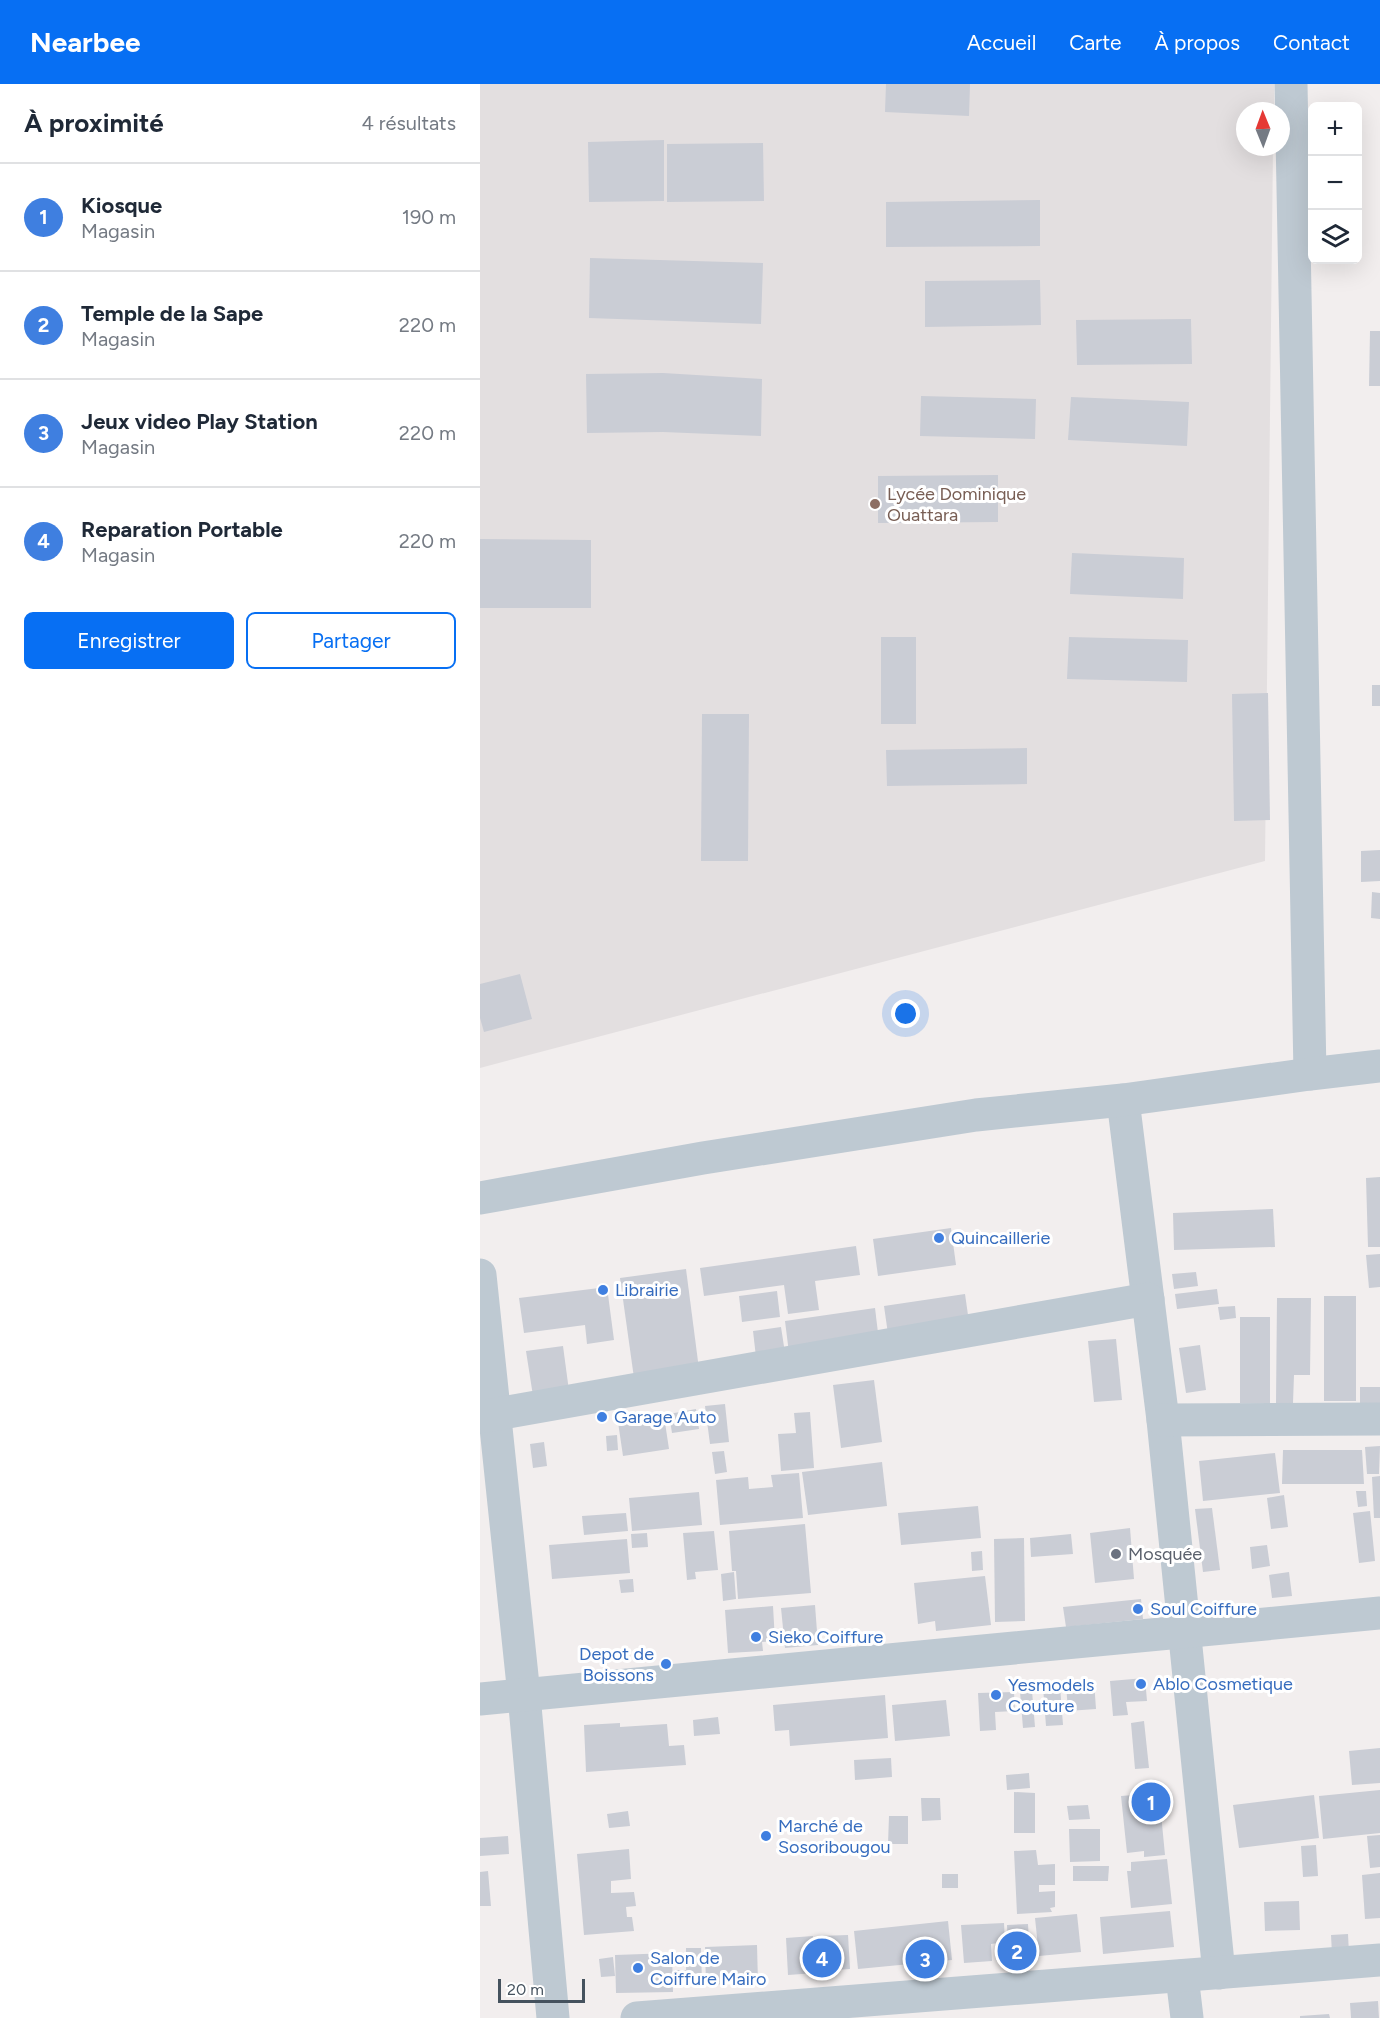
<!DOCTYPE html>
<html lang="fr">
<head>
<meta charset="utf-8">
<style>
  :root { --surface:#fff; --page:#f2f2f3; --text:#1f2937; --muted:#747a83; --line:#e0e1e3; --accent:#076ff3 }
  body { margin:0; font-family:Figtree,sans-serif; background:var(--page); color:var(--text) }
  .controls { position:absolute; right:18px; top:18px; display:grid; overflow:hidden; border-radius:9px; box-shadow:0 6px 24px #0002 }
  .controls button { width:54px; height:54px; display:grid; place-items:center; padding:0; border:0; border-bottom:2px solid var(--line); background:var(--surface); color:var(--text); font:30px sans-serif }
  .compass { position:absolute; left:756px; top:18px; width:54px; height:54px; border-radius:50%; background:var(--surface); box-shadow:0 6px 24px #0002; rotate:359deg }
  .scale { position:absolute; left:18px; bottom:15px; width:87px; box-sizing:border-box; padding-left:6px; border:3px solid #45525e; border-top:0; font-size:16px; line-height:21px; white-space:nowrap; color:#45525e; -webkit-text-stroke:4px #fff; paint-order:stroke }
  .you { position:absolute; left:426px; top:930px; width:21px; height:21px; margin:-15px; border:4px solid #fff; border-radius:50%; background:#1a73e8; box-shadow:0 0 0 9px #1a73e833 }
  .badge { display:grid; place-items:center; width:39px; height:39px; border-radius:50%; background:var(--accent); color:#fff; font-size:20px; font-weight:700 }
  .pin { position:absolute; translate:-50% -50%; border:3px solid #fff; box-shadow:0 2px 6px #0006 }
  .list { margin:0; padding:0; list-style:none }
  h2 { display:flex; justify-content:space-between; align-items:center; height:78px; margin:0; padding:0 24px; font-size:26px }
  h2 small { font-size:20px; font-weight:400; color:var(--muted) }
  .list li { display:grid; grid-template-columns:39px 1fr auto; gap:18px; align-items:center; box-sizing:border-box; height:108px; padding:0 24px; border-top:2px solid var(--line) }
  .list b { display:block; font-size:22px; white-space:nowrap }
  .list p { margin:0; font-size:20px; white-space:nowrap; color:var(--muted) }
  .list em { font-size:20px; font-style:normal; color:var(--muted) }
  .actions { display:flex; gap:12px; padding:18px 24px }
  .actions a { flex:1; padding:14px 0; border:2px solid var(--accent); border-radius:9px; text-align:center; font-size:21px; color:var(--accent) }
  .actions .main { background:var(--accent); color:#fff }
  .icon { flex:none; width:33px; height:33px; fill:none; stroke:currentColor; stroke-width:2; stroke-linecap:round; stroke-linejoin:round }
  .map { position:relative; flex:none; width:900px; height:1934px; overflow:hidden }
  header { display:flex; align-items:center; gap:36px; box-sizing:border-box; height:84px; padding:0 30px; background:var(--accent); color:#fff }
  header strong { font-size:28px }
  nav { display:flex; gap:33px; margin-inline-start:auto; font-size:21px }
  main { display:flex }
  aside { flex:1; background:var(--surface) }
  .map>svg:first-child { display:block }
</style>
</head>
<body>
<header>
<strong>Nearbee</strong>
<nav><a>Accueil</a><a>Carte</a><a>À propos</a><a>Contact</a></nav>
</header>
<main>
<aside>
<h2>À proximité<small>4 résultats</small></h2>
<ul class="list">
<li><span class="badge" style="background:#3f7fe0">1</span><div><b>Kiosque</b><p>Magasin</p></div><em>190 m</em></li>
<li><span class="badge" style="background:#3f7fe0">2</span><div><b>Temple de la Sape</b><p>Magasin</p></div><em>220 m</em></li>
<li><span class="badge" style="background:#3f7fe0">3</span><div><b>Jeux video Play Station</b><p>Magasin</p></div><em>220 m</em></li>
<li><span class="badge" style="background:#3f7fe0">4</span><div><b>Reparation Portable</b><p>Magasin</p></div><em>220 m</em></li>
</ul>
<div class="actions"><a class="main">Enregistrer</a><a>Partager</a></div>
</aside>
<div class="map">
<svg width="900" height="1934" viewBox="0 0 900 1934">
  <rect width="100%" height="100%" fill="#f2eeee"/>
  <polygon fill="#e3dfe0" points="0,0 794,0 794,27 765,27 765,63 793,63 785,777 0,984"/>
  <g fill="#cacdd5">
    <polygon points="406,0 490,0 489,32 405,28"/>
    <polygon points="184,56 184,117 109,118 108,58"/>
    <polygon points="283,59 284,117 187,118 187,60"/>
    <polygon points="560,116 560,162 406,163 406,118"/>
    <polygon points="110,174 283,179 281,240 109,234"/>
    <polygon points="560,196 561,241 445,243 445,197"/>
    <polygon points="711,235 712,280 597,281 596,236"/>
    <polygon points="890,247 900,247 900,302 889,302"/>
    <polygon points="183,289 282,295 281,352 183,348 107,349 106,290"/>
    <polygon points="441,312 556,315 555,355 440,352"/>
    <polygon points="591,313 709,318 707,362 588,356"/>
    <polygon points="518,391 518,438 398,439 398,392"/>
    <polygon points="0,455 111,456 111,524 0,524"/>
    <polygon points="592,469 704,474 703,515 590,510"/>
    <rect x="401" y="553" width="35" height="87"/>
    <polygon points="589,553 708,556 707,598 587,595"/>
    <rect x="892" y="601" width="8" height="21"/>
    <polygon points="788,609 790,736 754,737 752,610"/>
    <polygon points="222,630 269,630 268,777 221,777"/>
    <polygon points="547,664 547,700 407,702 406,666"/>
    <polygon points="900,766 900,797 881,798 881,767"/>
    <polygon points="892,808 900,809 900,835 891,834"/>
    <polygon points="40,890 52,935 4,948 0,934 0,900"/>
    <polygon points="900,1093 900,1163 888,1163 886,1094"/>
    <polygon points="793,1125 795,1163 694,1166 693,1129"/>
    <polygon points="471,1144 476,1181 398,1192 393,1155"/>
    <polygon points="376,1162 380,1191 335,1197 339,1226 308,1230 304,1201 224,1212 220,1184"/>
    <polygon points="900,1170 900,1203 889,1204 886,1171"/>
    <polygon points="206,1185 219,1285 154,1294 140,1194"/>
    <polygon points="716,1188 718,1202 694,1205 692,1190"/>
    <polygon points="127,1203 134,1256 107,1260 105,1241 44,1249 39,1214"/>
    <polygon points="737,1205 739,1220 697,1225 695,1210"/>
    <polygon points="297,1207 300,1233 262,1238 259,1212"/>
    <polygon points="485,1210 489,1238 408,1250 404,1222"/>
    <rect x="844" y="1212" width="32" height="105"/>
    <polygon points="797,1214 831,1214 830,1291 814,1291 813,1319 796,1319"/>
    <polygon points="755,1222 756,1234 740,1236 738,1223"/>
    <polygon points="395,1224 399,1257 309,1269 305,1237"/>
    <rect x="760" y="1233" width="30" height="86"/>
    <polygon points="301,1243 305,1269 276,1273 273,1247"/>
    <polygon points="636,1255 642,1316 614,1318 608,1257"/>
    <polygon points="720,1261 726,1306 706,1309 699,1264"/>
    <polygon points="83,1262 89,1307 53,1312 46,1267"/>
    <polygon points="394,1296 402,1358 361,1364 353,1301"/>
    <rect x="880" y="1303" width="20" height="17"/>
    <polygon points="245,1320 249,1358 230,1360 225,1322"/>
    <polygon points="216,1325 219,1345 192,1349 189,1330"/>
    <polygon points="330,1328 334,1384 301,1387 298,1350 316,1349 314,1329"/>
    <polygon points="184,1332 189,1365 143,1372 138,1338"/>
    <polygon points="137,1351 138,1366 127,1367 126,1352"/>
    <polygon points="64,1358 67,1382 53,1384 50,1360"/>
    <polygon points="900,1362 899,1390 887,1390 885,1363"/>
    <polygon points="803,1366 882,1366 884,1400 802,1400"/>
    <polygon points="244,1367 247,1388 235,1390 232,1368"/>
    <polygon points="795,1369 800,1409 723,1417 719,1377"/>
    <polygon points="402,1378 407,1422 328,1431 322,1388"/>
    <polygon points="319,1389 323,1434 240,1441 236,1396 268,1393 269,1405 293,1403 291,1391"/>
    <polygon points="900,1392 900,1434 894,1434 892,1393"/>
    <polygon points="876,1407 886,1407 887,1422 878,1423"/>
    <polygon points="219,1408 222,1441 152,1447 149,1414"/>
    <polygon points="804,1411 808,1443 791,1445 787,1414"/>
    <polygon points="498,1422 501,1454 421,1461 418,1429"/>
    <polygon points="732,1424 740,1486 723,1488 715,1425"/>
    <polygon points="890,1427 895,1477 879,1479 873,1429"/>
    <polygon points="146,1429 148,1447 104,1451 102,1432"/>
    <polygon points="325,1440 331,1509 258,1515 256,1487 252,1487 249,1447"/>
    <polygon points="650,1444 654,1495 615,1499 610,1449"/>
    <polygon points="234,1447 238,1486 215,1488 216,1495 207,1496 203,1449"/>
    <polygon points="167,1449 168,1463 152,1464 151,1450"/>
    <polygon points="591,1450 593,1470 551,1473 550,1454"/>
    <polygon points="544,1454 545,1537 515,1538 514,1455"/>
    <polygon points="147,1455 150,1489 72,1495 69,1461"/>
    <polygon points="787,1461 790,1482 772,1485 770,1463"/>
    <polygon points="502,1467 503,1486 492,1487 491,1468"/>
    <polygon points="254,1488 256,1515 243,1517 241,1490"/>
    <polygon points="809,1488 812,1512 792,1514 789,1491"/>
    <polygon points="505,1492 511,1541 456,1547 455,1537 438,1540 434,1499"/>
    <polygon points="153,1495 154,1508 141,1509 139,1496"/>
    <polygon points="661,1515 663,1535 586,1543 583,1523"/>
    <polygon points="335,1521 338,1561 305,1564 301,1524"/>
    <polygon points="293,1522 295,1557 282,1558 283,1567 248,1569 245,1526"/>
    <polygon points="665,1594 667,1617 646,1618 648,1631 633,1632 630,1597"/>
    <polygon points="614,1597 616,1625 588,1627 586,1600"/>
    <polygon points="580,1602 583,1641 566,1642 563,1603"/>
    <polygon points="552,1607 555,1643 543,1644 540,1608"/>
    <polygon points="534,1608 535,1627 515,1628 516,1646 500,1647 498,1609"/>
    <polygon points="405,1611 408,1654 310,1662 309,1646 295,1647 293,1621"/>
    <polygon points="466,1616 470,1652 415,1657 412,1621"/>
    <polygon points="238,1633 240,1650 214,1652 213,1636"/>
    <polygon points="664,1637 669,1684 655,1685 651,1639"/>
    <polygon points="140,1639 140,1643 187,1640 189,1662 204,1661 206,1681 106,1688 104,1641"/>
    <polygon points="900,1664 900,1699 872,1701 869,1667"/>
    <polygon points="411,1674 412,1693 375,1696 374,1676"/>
    <polygon points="549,1689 550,1704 527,1706 526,1691"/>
    <polygon points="900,1706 900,1749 843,1755 839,1712"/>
    <polygon points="534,1708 555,1709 555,1749 534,1749"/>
    <polygon points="679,1709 685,1771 664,1773 664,1767 647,1769 641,1712"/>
    <polygon points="834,1711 839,1754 759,1764 753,1721"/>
    <polygon points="441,1714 460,1714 461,1736 442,1737"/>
    <polygon points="608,1721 610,1735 589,1736 587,1722"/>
    <polygon points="148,1727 150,1742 129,1744 127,1730"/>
    <polygon points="409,1732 428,1732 428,1760 408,1760"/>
    <polygon points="589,1745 620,1745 620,1777 590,1778"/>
    <polygon points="900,1751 900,1783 890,1784 887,1752"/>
    <polygon points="28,1752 29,1770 0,1772 0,1754"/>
    <polygon points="836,1761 838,1792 823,1793 821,1762"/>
    <polygon points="149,1765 151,1795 131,1797 131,1809 154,1808 156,1822 146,1823 147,1833 152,1833 154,1847 104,1851 97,1770"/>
    <polygon points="556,1766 558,1781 575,1780 575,1801 559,1801 559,1808 575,1807 575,1823 570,1824 572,1828 537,1830 534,1767"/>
    <polygon points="687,1775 692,1820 651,1824 647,1787 651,1787 651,1778"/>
    <polygon points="593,1782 629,1782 628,1797 593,1797"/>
    <polygon points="8,1787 11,1822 0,1822 0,1788"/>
    <polygon points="900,1789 900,1834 885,1835 882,1791"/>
    <rect x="462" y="1790" width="16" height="14"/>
    <polygon points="819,1817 820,1846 785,1847 784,1818"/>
    <polygon points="690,1827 694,1863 623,1870 620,1833"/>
    <polygon points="597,1830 601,1868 559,1872 555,1834"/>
    <polygon points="468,1837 472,1876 378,1885 374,1847"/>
    <polygon points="524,1839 525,1858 511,1860 512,1877 484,1879 481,1841"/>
    <polygon points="548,1840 550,1875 516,1877 515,1861 528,1860 527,1841"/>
    <polygon points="868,1850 869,1870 852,1870 851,1851"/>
    <polygon points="368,1851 370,1885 340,1887 339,1852"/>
    <polygon points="333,1852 336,1889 308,1891 306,1854"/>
    <polygon points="277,1861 278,1899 226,1901 225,1863"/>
    <polygon points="206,1864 221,1864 222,1899 195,1900 194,1886 206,1886"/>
    <polygon points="192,1869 193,1908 136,1909 135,1871"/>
    <polygon points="133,1873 135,1892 121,1893 119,1875"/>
    <polygon points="898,1917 899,1934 871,1934 870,1919"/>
    <polygon points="849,1930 850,1934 820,1934 820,1932"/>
  </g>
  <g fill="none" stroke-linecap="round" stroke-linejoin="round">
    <g stroke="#bec9d2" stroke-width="33">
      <polyline points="811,0 830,990"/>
      <polyline points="643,1016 683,1336 739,1889"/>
      <polyline points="0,1114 223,1074 496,1031 643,1016 830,990 900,982"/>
      <polyline points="0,1191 44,1611 73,1934"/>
      <polyline points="0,1333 668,1215"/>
      <polyline points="683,1336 900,1335"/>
      <polyline points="0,1615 900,1529"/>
      <polyline points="702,1892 707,1934"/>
      <polyline points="157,1934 900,1876"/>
    </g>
  </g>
  <circle fill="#8d6e63" stroke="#fff" stroke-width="2" cx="395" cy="420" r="6"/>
  <g fill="#3f7fe0" stroke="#fff" stroke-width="2">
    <circle cx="459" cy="1154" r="6"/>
    <circle cx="123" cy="1206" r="6"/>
    <circle cx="122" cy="1333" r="6"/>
    <circle cx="658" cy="1525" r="6"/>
    <circle cx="276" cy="1553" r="6"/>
    <circle cx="186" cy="1580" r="6"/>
    <circle cx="661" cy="1600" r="6"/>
    <circle cx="516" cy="1611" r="6"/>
    <circle cx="286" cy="1752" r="6"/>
    <circle cx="158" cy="1884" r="6"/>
  </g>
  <circle fill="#6b7280" stroke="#fff" stroke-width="2" cx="636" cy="1470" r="6"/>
  <g text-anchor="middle" stroke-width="6" stroke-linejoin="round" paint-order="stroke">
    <g font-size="18" fill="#785e54" stroke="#fff" text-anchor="start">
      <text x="407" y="416">Lycée Dominique<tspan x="407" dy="21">Ouattara</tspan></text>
    </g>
    <g font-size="18" fill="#366cbe" stroke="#fff" text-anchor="start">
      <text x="471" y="1160">Quincaillerie</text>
      <text x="135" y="1212">Librairie</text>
      <text x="134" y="1339">Garage Auto</text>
      <text x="670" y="1531">Soul Coiffure</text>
      <text x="288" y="1559">Sieko Coiffure</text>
      <text x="174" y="1576" text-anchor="end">Depot de<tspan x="174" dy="21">Boissons</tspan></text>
      <text x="673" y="1606">Ablo Cosmetique</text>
      <text x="528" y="1607">Yesmodels<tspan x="528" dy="21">Couture</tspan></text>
      <text x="298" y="1748">Marché de<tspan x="298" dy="21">Sosoribougou</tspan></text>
      <text x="170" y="1880">Salon de<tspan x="170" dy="21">Coiffure Mairo</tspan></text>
    </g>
    <g font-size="18" fill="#5b616d" stroke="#fff" text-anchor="start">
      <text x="648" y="1476">Mosquée</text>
    </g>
  </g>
</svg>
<div class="controls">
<button>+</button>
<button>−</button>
<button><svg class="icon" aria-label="layers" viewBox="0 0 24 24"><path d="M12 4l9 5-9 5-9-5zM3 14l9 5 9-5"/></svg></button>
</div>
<svg class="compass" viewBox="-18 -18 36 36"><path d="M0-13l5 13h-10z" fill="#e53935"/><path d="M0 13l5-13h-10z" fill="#747a83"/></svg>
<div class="scale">20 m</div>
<div class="you"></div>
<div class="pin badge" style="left:671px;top:1718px;background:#3f7fe0">1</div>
<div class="pin badge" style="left:537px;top:1867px;background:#3f7fe0">2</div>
<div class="pin badge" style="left:445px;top:1875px;background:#3f7fe0">3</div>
<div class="pin badge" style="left:342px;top:1874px;background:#3f7fe0">4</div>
</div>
</main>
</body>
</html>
